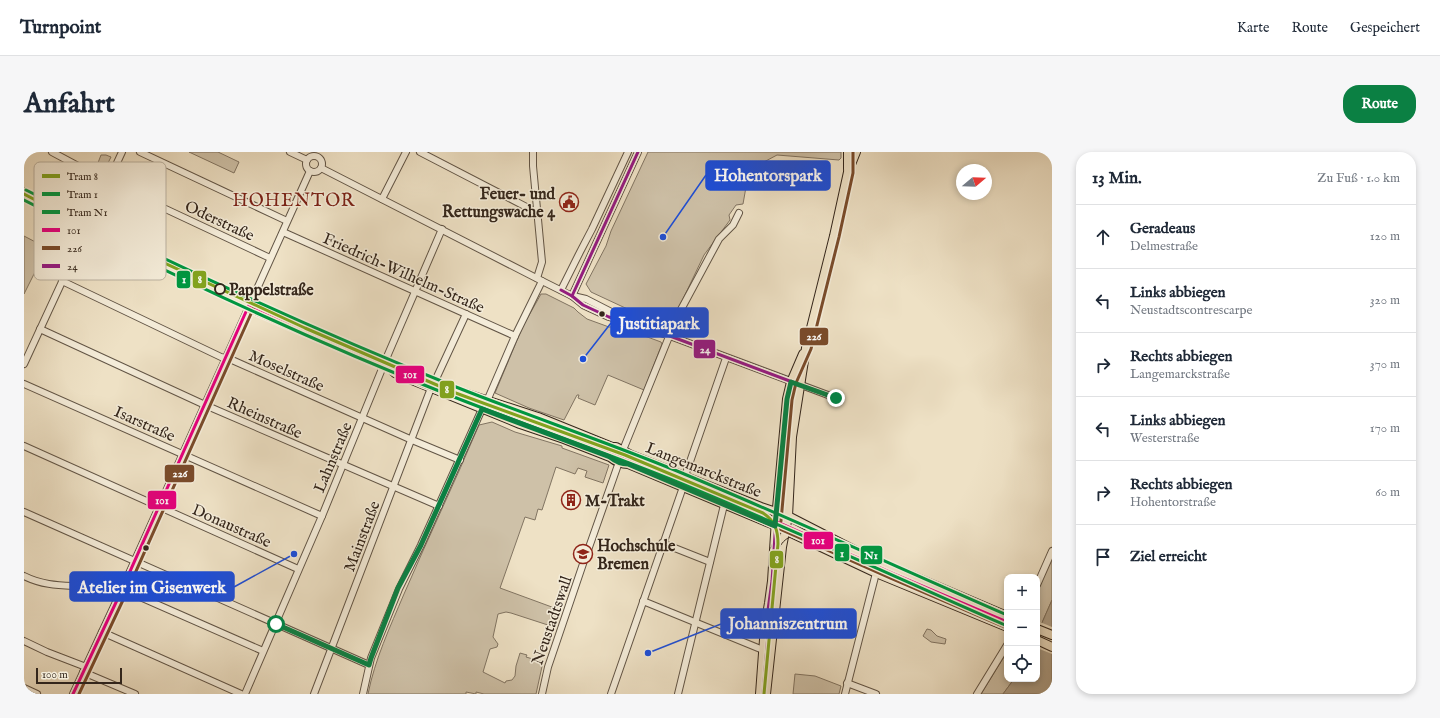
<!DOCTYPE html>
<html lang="de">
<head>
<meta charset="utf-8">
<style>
  :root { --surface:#fff; --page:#f6f6f7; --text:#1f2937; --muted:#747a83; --line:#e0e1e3; --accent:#0b8043 }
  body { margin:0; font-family:"IM FELL English",serif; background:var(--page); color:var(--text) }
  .controls { position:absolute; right:12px; bottom:12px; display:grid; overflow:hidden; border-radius:8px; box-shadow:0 2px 6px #0003 }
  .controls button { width:36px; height:36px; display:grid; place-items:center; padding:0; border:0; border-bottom:1px solid var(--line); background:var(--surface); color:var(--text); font:20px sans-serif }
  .compass { position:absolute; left:932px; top:12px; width:36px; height:36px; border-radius:50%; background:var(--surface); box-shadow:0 2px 6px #0003; rotate:71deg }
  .scale { position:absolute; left:12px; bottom:10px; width:86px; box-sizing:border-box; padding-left:4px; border:2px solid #34261b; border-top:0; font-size:11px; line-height:14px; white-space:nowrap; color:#34261b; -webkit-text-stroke:3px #f4ecd9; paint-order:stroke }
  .stop { position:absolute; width:12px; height:12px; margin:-9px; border:3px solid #0b8043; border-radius:50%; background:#fff }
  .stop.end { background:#0b8043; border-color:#fff; box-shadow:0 1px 4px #0008 }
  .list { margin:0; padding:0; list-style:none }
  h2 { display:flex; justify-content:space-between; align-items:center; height:52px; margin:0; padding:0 16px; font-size:17px }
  h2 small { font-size:13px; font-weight:400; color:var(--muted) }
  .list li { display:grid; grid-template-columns:26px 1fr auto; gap:12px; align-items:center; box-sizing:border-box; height:64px; padding:0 16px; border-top:1px solid var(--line) }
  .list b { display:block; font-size:15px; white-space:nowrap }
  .list p { margin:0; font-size:13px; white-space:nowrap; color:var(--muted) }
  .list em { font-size:13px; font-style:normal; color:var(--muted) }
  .icon { flex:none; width:22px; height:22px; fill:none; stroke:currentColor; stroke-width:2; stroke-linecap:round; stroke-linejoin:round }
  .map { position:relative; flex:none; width:1028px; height:542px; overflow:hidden; border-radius:16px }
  header { display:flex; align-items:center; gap:24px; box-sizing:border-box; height:56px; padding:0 20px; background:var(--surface); border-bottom:1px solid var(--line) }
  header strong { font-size:19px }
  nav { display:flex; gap:22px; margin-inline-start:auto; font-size:14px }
  .intro { display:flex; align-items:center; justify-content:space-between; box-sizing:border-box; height:96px; padding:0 24px }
  h1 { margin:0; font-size:28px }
  .button { padding:10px 18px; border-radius:16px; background:var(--accent); color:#fff; font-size:14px; font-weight:700 }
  main { display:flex; gap:24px; padding:0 24px }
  aside { flex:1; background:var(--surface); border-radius:16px; box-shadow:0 2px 6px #0003 }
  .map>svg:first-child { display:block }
</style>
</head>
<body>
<header>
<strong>Turnpoint</strong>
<nav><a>Karte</a><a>Route</a><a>Gespeichert</a></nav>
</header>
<div class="intro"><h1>Anfahrt</h1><a class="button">Route</a></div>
<main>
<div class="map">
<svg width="1028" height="542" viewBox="0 0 1028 542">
  <rect width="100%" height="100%" fill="#eee1c5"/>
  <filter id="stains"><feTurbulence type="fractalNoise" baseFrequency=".005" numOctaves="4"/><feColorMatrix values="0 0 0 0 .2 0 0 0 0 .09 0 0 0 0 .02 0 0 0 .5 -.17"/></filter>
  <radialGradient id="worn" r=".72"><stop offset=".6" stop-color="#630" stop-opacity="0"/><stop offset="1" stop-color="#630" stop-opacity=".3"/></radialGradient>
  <g fill="#cec1a8" stroke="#817462">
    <polygon points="165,0 194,0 215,10 210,21"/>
    <polygon points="624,0 817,0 817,6 815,8 753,3 725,18 719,52 712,53 705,63 706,68 680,103 648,170 644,174 640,174 567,140 562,132 582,94 587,79"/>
    <polygon points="77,3 82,3 87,5 79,21 72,16"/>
    <polygon points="0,84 23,96 0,142"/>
    <polygon points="517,142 522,142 550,156 554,160 563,167 585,175 587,175 588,172 637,190 638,192 620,238 584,223 571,253 554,246 555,243 553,243 540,268 505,256 471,241 499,174"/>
    <path d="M468,270L491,280L538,294V296L585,313L579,331L561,325L563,319L554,316L551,322L532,315L518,358L514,357L511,368L501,365L476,436L536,458L530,475L487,461L482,460L474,462L469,485L474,492L473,495L466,497L459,520L481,531L482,529L488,528L491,524L492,514L496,501L503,503L502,505L519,510L512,542H460L452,540V542L442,540V542H344C351,507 366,475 380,442C404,386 431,330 455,273Z"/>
    <polygon points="1028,405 1028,448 1013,482 1013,439"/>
    <polygon points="903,477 907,478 913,484 922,487 921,492 907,490 899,484"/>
    <polygon points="983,500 983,527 990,527 979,542 957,542"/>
    <polygon points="771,522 791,524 817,534 815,542 769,542"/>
  </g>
  <polygon fill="#afa18b" stroke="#7e705e" points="1028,448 1028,542 979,542 990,527 1013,527 1013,482"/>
  <polygon fill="#eee1c5" points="1016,470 1028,475 1028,502 1013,496 1013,477"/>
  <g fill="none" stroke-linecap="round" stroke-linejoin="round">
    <defs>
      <g id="minor">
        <polyline points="28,0 84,30 246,106"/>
        <polyline points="116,0 263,69"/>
        <polyline points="266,0 283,8"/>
        <polyline points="396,0 514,61"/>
        <polyline points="509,0 509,14 518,110 513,126"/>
        <circle cx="290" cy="12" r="8"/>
        <polyline points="297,16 518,129 548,144 559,153 585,165 646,184 812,246"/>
        <polyline points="358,47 382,0"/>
        <polyline points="259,80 491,184"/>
        <polyline points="38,129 197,205 208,208 388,288 436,308"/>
        <polyline points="537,138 556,100 568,77 604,0"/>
        <polyline points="548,144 614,0"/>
        <polyline points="549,144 562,147 601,167"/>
        <polyline points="16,177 181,253 415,354"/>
        <polyline points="0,212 98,0"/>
        <polyline points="411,229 442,162"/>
        <polyline points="0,232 298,364"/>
        <polyline points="463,249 491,184 518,129"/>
        <polyline points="0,294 274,417"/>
        <polyline points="599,298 653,165 695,87 709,73 715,61"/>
        <polyline points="661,324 702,206"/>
        <polyline points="0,360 345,513"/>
        <polyline points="638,391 686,410"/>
        <polyline points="563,401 595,310"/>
        <path d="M0,424C22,435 41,433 65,435C75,436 85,440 95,444"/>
        <polyline points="1013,433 1028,399"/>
        <polyline points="98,437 239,499"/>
        <polyline points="619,449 739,498"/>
        <polyline points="78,480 217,542"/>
        <polyline points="0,489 23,500 62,515"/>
        <polyline points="59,520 111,542"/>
        <polyline points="823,531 852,542"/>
        <polyline points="0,536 13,542"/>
        <polyline points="49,542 98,437 286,19"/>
        <polyline points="221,542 298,364 362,207 418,77"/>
        <polyline points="290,542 407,236"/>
        <polyline points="339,542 347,506 375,437 397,393 458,257"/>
        <polyline points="518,542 524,515 562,403"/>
        <polyline points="587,542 659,335"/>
        <polyline points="654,542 700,353"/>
        <polyline points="821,542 852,421"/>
        <polyline points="953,542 983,493"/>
      </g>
      <g id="major">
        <polyline points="824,17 824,0"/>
        <polyline points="0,40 58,70 62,76 69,79 216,149 361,212 374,214 437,240 514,265 588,295 592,295 607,303 737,355 764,364 842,404 983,464"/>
        <path d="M361,212L371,221L496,272L540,287L586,305C591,309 598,312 604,312L750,373L852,421L983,475"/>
        <polyline points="1013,477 1028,483"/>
        <polyline points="1013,488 1028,495"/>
        <polyline points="736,542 741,474 745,451 748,429 752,367 763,247 767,230 779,202"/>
        <polyline points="742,542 758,395 764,364 768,285 782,196 810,84 824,20 832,0"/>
      </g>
    </defs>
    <use href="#minor" stroke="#625546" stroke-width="8"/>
    <use href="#major" stroke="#34261b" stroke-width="10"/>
    <use href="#minor" stroke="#f4ecd9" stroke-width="6"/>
    <use href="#major" stroke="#eee1c5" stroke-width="8"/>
    <g stroke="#34261b" stroke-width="1">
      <path d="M747,396C751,382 761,375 776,378"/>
      <path d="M753,400C759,386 768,381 783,384"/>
    </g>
    <defs>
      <g id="bus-1">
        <polyline points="225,153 401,229 594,302 679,337 868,421 983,470"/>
        <polyline points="49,542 95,444 225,153"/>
      </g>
      <g id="bus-2">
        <polyline points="223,158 399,234 592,307 677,342 866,426 981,475"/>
        <polyline points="757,369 768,248 772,231 787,197 815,85 829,21 829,0"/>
        <polyline points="55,542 100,446 230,155"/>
      </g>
      <g id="bus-3">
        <polyline points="537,138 548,144 559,153 585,165 646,184 771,231"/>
        <polyline points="548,144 614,0"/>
        <polyline points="739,542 744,483 743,465 748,429 752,367 763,247 767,230"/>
      </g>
    </defs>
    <use href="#bus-1" stroke="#f4ecd9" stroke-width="6"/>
    <use href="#bus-2" stroke="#f4ecd9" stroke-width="6"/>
    <use href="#bus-3" stroke="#f4ecd9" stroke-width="6"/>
    <use href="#bus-1" stroke="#e5007d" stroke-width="3"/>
    <use href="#bus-2" stroke="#7a4b2a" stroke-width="3"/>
    <use href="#bus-3" stroke="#951b81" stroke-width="3"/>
    <defs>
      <path id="tram-1" d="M0,42L69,78L281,176L429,240L601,303L739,361C751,369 754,378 754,392L740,542"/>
      <path id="tram-2" d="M0,48C140,120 283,187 430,245C501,273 574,298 646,327C759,373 869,424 981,473"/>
      <path id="tram-3" d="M2,38C142,110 286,176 432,235C505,264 580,289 653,319C764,365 873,415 983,463"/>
    </defs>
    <use href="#tram-1" stroke="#f4ecd9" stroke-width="6"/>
    <use href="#tram-2" stroke="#f4ecd9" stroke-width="6"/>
    <use href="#tram-3" stroke="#f4ecd9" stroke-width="6"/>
    <use href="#tram-1" stroke="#82a21e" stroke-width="3"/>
    <use href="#tram-2" stroke="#009640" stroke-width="3"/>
    <use href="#tram-3" stroke="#009640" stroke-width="3"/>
  </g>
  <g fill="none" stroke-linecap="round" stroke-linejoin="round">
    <path stroke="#0b8043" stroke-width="5" d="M252,472L345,513L347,506L374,436L397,393L458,257L586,305C591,309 598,312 604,312L751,374L763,247L767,230L812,246"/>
  </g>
  <defs>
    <symbol id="civic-ring" viewBox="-11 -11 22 22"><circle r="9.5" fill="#f4ecd9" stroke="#8f2418" stroke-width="1.5"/><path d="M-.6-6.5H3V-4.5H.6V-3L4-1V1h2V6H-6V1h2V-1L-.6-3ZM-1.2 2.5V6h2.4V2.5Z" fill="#8f2418"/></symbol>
    <symbol id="building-ring" viewBox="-11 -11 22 22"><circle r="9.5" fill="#f4ecd9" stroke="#8f2418" stroke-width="1.5"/><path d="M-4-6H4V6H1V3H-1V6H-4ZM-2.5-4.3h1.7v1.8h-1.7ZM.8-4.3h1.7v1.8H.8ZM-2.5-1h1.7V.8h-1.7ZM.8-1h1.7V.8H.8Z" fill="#8f2418"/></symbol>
    <symbol id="university-ring" viewBox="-11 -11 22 22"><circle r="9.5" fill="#f4ecd9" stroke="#8f2418" stroke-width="1.5"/><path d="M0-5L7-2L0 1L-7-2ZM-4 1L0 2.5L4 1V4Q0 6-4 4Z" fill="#8f2418"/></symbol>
  </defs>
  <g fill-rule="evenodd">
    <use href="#civic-ring" x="534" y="39" width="22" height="22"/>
    <use href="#building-ring" x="536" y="337" width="22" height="22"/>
    <use href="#university-ring" x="548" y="391" width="22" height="22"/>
  </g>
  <circle fill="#f4ecd9" stroke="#34261b" stroke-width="2" cx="196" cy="137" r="5"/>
  <g fill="#34261b" stroke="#f4ecd9" stroke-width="1.5">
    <circle cx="578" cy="162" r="3.5"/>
    <circle cx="122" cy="396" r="3.5"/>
  </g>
  <g text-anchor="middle" stroke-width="3" stroke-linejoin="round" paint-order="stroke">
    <g font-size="16" font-weight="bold" fill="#34261b" stroke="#f4ecd9" text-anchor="start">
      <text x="531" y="47" text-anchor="end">Feuer- und<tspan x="531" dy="18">Rettungswache 4</tspan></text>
      <text x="561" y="354">M-Trakt</text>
      <text x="573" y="399">Hochschule<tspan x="573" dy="18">Bremen</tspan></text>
    </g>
    <g font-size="16" fill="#34261b" stroke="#f4ecd9">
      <text transform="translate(196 68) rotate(25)" y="6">Oderstraße</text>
      <text transform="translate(380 120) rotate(24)" y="6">Friedrich-Wilhelm-Straße</text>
      <text transform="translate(263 218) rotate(24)" y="6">Moselstraße</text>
      <text transform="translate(241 265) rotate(24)" y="6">Rheinstraße</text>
      <text transform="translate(121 271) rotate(24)" y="6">Isarstraße</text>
      <text transform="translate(308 305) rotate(-67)" y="6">Lahnstraße</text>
      <text transform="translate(680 317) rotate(22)" y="6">Langemarckstraße</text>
      <text transform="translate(208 373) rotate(24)" y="6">Donaustraße</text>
      <text transform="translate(337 384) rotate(-69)" y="6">Mainstraße</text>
      <text transform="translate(527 468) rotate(-71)" y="6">Neustadtswall</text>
    </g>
    <g font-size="16" font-weight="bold" fill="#34261b" stroke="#f4ecd9" text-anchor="start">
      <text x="205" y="143">Pappelstraße</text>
    </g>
    <g font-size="18" letter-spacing="1" fill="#7a1f14" stroke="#f4ecd9">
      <text x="270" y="54">HOHENTOR</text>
    </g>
  </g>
  <rect x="10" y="10" width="132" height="118" rx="6" fill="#f4ecd9" stroke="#bab1a0" stroke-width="1"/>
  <rect x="18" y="22" width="18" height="4" fill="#82a21e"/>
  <rect x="18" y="40" width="18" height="4" fill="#009640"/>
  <rect x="18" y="58" width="18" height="4" fill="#009640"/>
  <rect x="18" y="76" width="18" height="4" fill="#e5007d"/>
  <rect x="18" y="94" width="18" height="4" fill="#7a4b2a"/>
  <rect x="18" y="112" width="18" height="4" fill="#951b81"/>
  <g font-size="11" fill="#34261b">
    <text x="43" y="28">Tram 8</text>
    <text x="43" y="46">Tram 1</text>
    <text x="43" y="64">Tram N1</text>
    <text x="43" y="82">101</text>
    <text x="43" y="100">226</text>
    <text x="43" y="118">24</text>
  </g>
  <path fill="none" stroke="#1d4ed8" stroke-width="1.5" d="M639 85L682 23M559 207L587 171M270 402L210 435M624 501L697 472"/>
  <g fill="#1d4ed8" stroke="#f4ecd9" stroke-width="1.5">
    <circle cx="639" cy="85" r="4"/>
    <circle cx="559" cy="207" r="4"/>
    <circle cx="270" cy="402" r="4"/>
    <circle cx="624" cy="501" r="4"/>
  </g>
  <g fill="#1d4ed8" stroke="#1d4ed8" stroke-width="1.5">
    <rect x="682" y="9" width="124" height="29" rx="4"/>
    <rect x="587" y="156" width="97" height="29" rx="4"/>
    <rect x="46" y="420" width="164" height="29" rx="4"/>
    <rect x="697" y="457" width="135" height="29" rx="4"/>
  </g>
  <g font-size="17" text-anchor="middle" font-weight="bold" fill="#fff">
    <text x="744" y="29">Hohentorspark</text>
    <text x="635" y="177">Justitiapark</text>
    <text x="128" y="441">Atelier im Gisenwerk</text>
    <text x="764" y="477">Johanniszentrum</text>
  </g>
  <g stroke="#f4ecd9" stroke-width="1.5">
    <rect x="152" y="118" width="15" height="19" rx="4" fill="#009640"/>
    <rect x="168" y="118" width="15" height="19" rx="4" fill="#82a21e"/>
    <rect x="775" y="175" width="30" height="19" rx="4" fill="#7a4b2a"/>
    <rect x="669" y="187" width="23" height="20" rx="4" fill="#951b81"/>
    <rect x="371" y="213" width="30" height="19" rx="4" fill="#e5007d"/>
    <rect x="415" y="228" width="16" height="19" rx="4" fill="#82a21e"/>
    <rect x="140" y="312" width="31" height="19" rx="4" fill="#7a4b2a"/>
    <rect x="123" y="338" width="30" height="20" rx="4" fill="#e5007d"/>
    <rect x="779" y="379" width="31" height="19" rx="4" fill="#e5007d"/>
    <rect x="810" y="391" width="16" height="19" rx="4" fill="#009640"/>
    <rect x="836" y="393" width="23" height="20" rx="4" fill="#009640"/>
    <rect x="745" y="398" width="15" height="19" rx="4" fill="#82a21e"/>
  </g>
  <g font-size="11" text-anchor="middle" font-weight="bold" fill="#fff">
    <text x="160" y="131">1</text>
    <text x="176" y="131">8</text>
    <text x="790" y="188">226</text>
    <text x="681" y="201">24</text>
    <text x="386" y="226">101</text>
    <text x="423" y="241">8</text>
    <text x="156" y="325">226</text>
    <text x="138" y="352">101</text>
    <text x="794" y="392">101</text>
    <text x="818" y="405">1</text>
    <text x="847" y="407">N1</text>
    <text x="753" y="411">8</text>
  </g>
  <rect width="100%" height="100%" filter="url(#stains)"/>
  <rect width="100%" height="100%" fill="url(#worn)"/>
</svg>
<div class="controls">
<button>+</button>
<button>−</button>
<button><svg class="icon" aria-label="locate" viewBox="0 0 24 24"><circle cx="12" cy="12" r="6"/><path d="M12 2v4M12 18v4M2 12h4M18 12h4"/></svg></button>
</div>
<svg class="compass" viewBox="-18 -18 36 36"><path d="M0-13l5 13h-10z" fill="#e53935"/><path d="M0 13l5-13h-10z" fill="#747a83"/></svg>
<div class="scale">100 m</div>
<div class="stop" style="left:252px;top:472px"></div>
<div class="stop end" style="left:812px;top:246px"></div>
</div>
<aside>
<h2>13 Min.<small>Zu Fuß · 1.0 km</small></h2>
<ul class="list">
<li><svg class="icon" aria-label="ahead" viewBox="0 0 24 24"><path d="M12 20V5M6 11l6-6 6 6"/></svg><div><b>Geradeaus</b><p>Delmestraße</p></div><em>120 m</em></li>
<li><svg class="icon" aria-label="left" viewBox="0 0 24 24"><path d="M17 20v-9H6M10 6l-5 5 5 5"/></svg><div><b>Links abbiegen</b><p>Neustadtscontrescarpe</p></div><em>320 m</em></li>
<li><svg class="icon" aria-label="right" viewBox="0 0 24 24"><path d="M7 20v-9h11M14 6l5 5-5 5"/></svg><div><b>Rechts abbiegen</b><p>Langemarckstraße</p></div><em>370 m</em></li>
<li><svg class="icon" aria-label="left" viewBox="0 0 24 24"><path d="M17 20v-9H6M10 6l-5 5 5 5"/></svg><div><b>Links abbiegen</b><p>Westerstraße</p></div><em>170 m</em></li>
<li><svg class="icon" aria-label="right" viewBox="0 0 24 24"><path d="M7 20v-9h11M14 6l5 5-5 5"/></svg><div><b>Rechts abbiegen</b><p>Hohentorstraße</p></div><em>60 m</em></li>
<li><svg class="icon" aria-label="arrive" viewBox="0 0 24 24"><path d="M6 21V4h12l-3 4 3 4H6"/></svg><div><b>Ziel erreicht</b></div></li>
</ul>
</aside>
</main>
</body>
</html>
